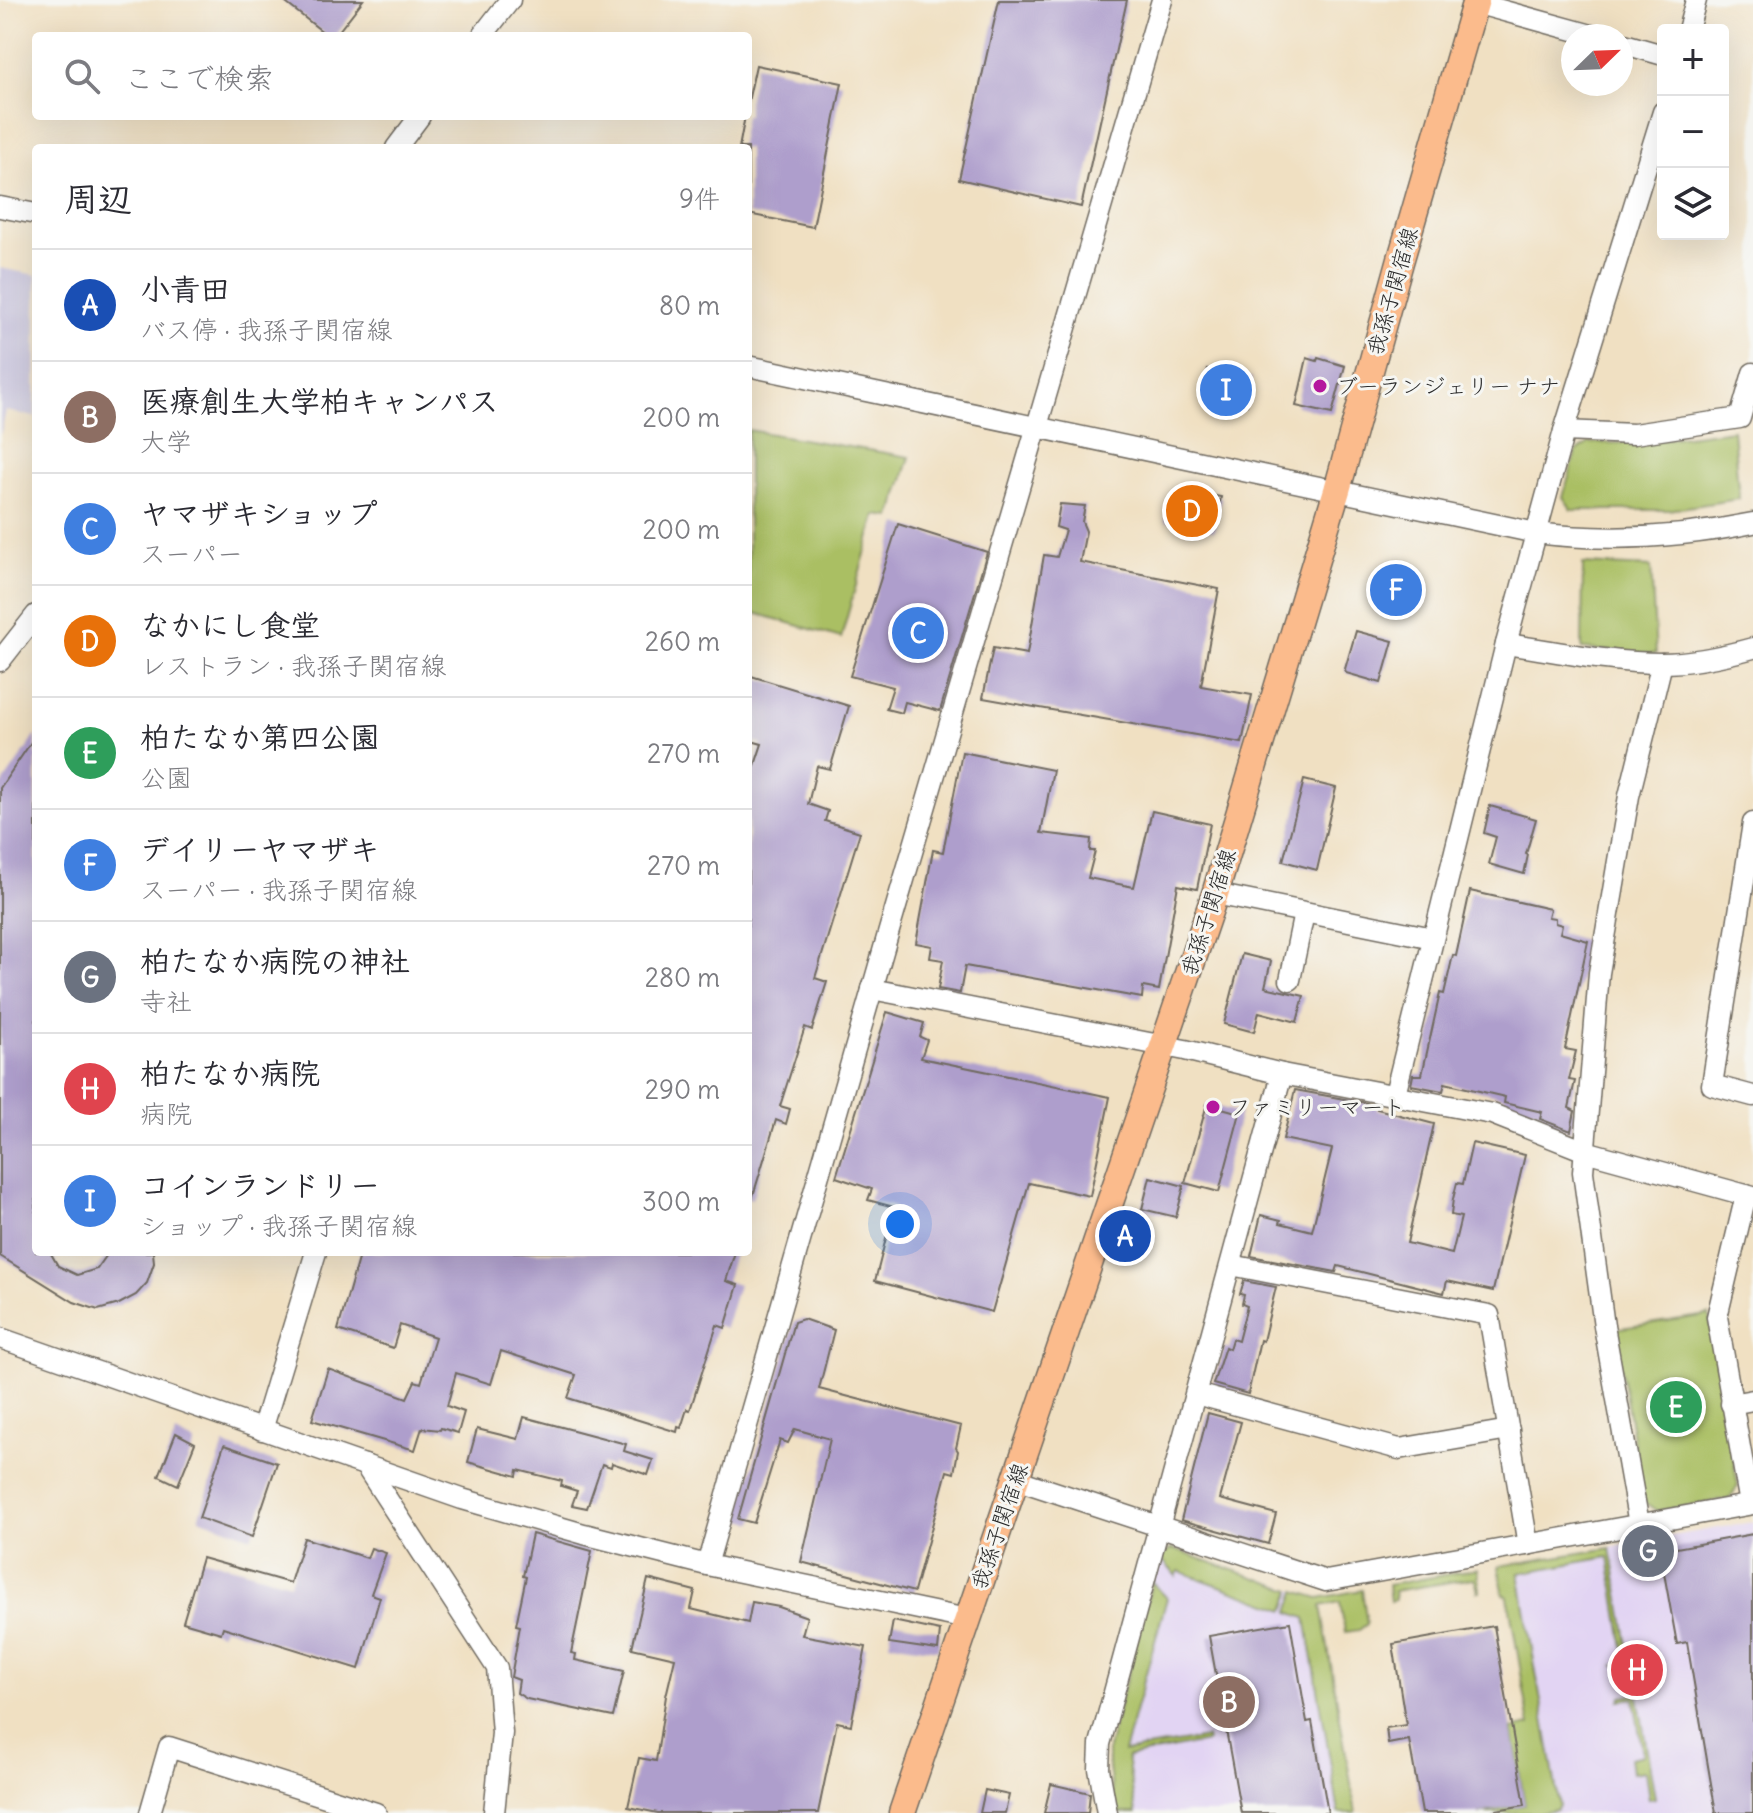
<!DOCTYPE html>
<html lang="ja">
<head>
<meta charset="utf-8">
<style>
  :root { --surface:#fff; --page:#f2f2f3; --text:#2b2b33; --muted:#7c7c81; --line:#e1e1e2; --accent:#1a73e8 }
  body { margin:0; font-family:Delius,"Klee One",sans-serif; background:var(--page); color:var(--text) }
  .controls { position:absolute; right:24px; top:24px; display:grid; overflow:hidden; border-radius:8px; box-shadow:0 8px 32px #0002 }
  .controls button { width:72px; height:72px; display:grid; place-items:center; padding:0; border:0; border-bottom:2px solid var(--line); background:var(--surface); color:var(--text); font:40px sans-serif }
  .compass { position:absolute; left:1561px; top:24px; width:72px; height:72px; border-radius:50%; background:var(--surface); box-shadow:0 8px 32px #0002; rotate:67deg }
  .you { position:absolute; left:900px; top:1224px; width:28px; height:28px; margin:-20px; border:6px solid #fff; border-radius:50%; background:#1a73e8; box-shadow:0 0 0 12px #1a73e833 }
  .badge { display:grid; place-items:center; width:52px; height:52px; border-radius:50%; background:var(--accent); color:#fff; font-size:26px; font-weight:700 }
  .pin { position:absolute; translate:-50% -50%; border:4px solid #fff; box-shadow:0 2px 8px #0006 }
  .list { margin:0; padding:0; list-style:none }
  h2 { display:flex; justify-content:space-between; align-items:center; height:104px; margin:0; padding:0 32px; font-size:34px }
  h2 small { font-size:26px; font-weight:400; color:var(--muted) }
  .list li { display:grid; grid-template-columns:52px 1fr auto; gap:24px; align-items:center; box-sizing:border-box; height:112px; padding:0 32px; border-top:2px solid var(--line) }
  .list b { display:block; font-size:30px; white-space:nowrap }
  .list p { margin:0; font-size:26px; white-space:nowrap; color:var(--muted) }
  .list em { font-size:26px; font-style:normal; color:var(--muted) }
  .icon { flex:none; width:44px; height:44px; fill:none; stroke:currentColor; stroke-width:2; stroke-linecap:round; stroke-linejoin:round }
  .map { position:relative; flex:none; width:1753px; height:1813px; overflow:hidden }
  .search { position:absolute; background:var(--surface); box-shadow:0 8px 32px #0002; left:32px; top:32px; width:720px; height:88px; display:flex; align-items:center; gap:20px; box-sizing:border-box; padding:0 28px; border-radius:8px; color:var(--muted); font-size:30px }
  .panel { position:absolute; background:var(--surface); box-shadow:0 8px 32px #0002; left:32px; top:144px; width:720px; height:1112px; border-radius:8px }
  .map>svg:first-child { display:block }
</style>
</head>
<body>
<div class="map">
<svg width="1753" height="1813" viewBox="0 0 1753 1813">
  <rect width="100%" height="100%" fill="#f6f6f2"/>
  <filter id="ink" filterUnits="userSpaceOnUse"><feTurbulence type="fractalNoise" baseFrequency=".0125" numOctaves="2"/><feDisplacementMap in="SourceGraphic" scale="16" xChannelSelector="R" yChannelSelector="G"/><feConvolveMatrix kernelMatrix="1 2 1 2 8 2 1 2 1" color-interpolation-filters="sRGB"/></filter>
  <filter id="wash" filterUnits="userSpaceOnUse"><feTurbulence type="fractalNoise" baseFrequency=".006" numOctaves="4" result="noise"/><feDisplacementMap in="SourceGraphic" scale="32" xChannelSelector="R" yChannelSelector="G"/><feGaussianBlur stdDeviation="1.8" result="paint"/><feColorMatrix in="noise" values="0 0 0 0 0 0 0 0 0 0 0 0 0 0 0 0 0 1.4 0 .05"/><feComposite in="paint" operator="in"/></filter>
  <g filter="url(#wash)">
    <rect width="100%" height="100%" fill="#f0e0c2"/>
    <g fill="#e2d4f3">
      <polygon points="1753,1522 1753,1813 1547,1813 1508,1597 1503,1593 1499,1566"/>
      <polygon points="1172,1549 1319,1598 1356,1813 1116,1813 1108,1763 1159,1556"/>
    </g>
    <polygon fill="#c5c0da" points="0,268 36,275 35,417 6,411 0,436"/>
    <g fill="#aabf63" stroke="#6a7547" stroke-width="2">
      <polygon points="748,430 910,457 891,517 876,515 841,638 748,611"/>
      <polygon points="1733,430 1739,499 1668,510 1572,510 1563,497 1576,452 1589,443 1634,443"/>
      <polygon points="1583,564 1651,567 1656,654 1582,649"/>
      <polygon points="1709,1315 1738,1486 1729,1499 1657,1511 1644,1502 1614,1329"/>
      <polygon points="1611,1548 1631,1662 1613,1666 1626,1661 1609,1557 1519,1573 1559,1806 1556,1810 1540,1813 1479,1813 1525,1805 1512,1729 1530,1725 1508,1597 1503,1593 1499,1566"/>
      <polygon points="1172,1549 1292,1590 1285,1610 1179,1571 1176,1576 1159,1556"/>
      <polygon points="1478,1569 1480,1592 1478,1592 1475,1578 1394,1591 1395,1600 1390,1601 1388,1585"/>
      <polygon points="1152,1582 1167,1598 1124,1752 1206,1738 1207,1742 1127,1757 1136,1813 1116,1813 1108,1763 1108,1748"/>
      <polygon points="1362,1590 1367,1624 1359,1630 1345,1632 1340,1602 1321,1606 1356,1813 1339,1813 1306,1618 1289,1612 1296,1591 1319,1598"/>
      <polygon points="1633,1694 1638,1696 1655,1798 1649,1799 1645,1771 1632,1773 1630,1758 1643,1755 1634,1698 1620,1700 1622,1696"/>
    </g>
    <g id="blocks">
      <g fill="#ae9ecc">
        <polygon points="282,0 363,0 335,36 328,36"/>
        <polygon points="999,0 1127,0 1081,207 959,179"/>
        <polygon points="756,65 842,83 813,227 748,214 748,148 739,148 745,116 748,116 748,102"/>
        <polygon points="1307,358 1317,361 1318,358 1345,366 1332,414 1296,406"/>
        <polygon points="1208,369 1252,378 1247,405 1240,404 1239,409 1201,401"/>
        <polygon points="1182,490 1221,497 1214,531 1165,521 1169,501 1175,501"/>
        <polygon points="1060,504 1085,506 1082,522 1086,531 1080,562 1219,589 1201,686 1252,695 1242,743 983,698 993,648 1027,654 1044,555 1057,557 1065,530 1056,527"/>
        <polygon points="898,524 987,552 940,711 905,702 902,713 886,709 893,687 850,676"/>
        <polygon points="1356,631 1393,641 1381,683 1346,673 1345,669"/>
        <polygon points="748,675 849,706 830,769 817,766 808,804 828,811 825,821 860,832 815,978 827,982 812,1030 805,1027 780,1106 790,1109 786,1124 776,1120 752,1199 748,1198 748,776 751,777 762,744 748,740"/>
        <polygon points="36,735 36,1252 50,1252 58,1266 77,1275 97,1269 109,1252 153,1252 154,1263 147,1283 136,1295 119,1304 98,1310 74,1302 0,1256 0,788"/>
        <polygon points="962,752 1053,770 1041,833 1091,839 1090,851 1095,851 1088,878 1134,887 1152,811 1210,824 1197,889 1178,885 1159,990 1143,987 1142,998 965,966 960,993 938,989 943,960 930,958 932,946 916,943 933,850 943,852"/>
        <polygon points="1304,780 1336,788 1317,870 1283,861"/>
        <polygon points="1490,806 1536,819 1526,854 1528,855 1524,874 1489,864 1496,837 1484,833"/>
        <polygon points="1470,891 1550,909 1548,917 1555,918 1555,923 1562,925 1560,933 1588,941 1565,1049 1576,1051 1569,1080 1575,1081 1569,1108 1575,1111 1571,1131 1540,1119 1542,1112 1504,1103 1505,1097 1445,1083 1443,1091 1411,1085 1413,1075 1422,1075 1440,993 1444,994 1453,955 1456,956"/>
        <polygon points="1242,954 1271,961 1265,987 1304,996 1297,1022 1259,1012 1254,1032 1224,1024"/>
        <polygon points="887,1012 924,1023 920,1037 927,1040 921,1058 1110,1097 1090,1196 1029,1183 992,1312 875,1281 894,1207 868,1200 872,1189 836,1177"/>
        <polygon points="1295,1090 1366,1103 1377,1106 1377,1109 1434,1124 1407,1243 1452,1254 1461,1217 1451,1215 1453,1199 1457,1183 1463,1184 1472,1143 1525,1155 1493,1291 1447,1281 1444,1293 1338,1266 1336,1272 1251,1256 1261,1215 1281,1220 1280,1223 1312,1231 1332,1149 1283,1139"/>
        <polygon points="1207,1104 1240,1113 1219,1192 1185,1183"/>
        <polygon points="1150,1177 1184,1186 1176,1217 1142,1209"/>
        <polygon points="360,1252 735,1252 726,1281 738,1285 725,1328 717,1325 690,1410 687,1409 681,1428 678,1427 677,1432 568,1398 576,1375 501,1351 491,1384 456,1373 447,1406 464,1412 458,1433 441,1428 440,1430 422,1428 415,1450 312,1420 328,1369 407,1398 415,1381 421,1383 435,1337 400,1325 393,1348 338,1330"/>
        <polygon points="1244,1281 1276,1287 1263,1341 1260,1340 1248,1394 1213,1384 1225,1347 1229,1349 1232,1339 1238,1341 1247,1306 1242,1304 1244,1295 1240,1294"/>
        <polygon points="803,1319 834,1330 819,1389 961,1426 956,1448 958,1451 954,1473 947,1471 914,1592 801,1562 830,1439 795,1429 788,1443 780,1440 754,1523 738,1519 794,1322"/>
        <polygon points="1208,1413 1241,1422 1220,1499 1276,1514 1268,1544 1181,1520"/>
        <polygon points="524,1417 626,1444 624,1451 653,1460 648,1475 612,1463 611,1467 602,1464 587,1508 572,1505 577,1491 561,1486 562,1481 518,1470 517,1476 468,1462 477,1429 518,1439"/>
        <polygon points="176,1433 195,1443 178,1485 159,1476"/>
        <polygon points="224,1445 277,1463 252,1537 199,1518"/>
        <polygon points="532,1534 592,1551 571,1653 576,1654 575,1660 624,1671 613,1717 527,1699 517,1693 519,1680 511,1677 520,1626 516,1625 526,1577 523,1576"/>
        <polygon points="1753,1534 1753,1813 1716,1813 1687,1642 1677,1644 1660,1551"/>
        <polygon points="304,1538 367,1558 371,1548 386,1553 371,1594 380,1597 359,1669 223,1627 221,1633 183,1622 202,1558 290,1583"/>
        <polygon points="648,1579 695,1591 691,1609 748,1623 752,1602 779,1607 807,1617 802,1635 866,1647 851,1725 837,1722 818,1813 658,1813 628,1807 639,1758 656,1761 666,1696 675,1658 632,1648"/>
        <polygon points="893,1621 940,1631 938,1650 889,1643"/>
        <polygon points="1290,1622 1307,1722 1312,1721 1328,1813 1241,1813 1209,1636"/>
        <polygon points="1494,1626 1525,1805 1479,1813 1422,1813 1409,1740 1388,1744 1386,1728 1406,1725 1393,1644"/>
        <polygon points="1051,1784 1090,1793 1088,1813 1044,1813"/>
        <polygon points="985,1790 1009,1795 1005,1813 980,1813"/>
      </g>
    </g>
  </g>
  <g filter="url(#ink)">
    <use href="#blocks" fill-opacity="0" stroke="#706a60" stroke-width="2"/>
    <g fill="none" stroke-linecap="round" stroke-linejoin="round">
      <defs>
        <g id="minor">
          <polyline points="1475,3 1595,36"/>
          <polyline points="1688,30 1696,0"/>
          <polyline points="482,36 510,0"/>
          <polyline points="1621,43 1663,55"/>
          <polyline points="396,148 420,116"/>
          <polyline points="0,207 36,214"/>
          <path d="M748,366L1536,533C1610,542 1680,538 1753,523"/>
          <polyline points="1564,431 1634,434 1740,418 1753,373"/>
          <path d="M1506,644C1557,651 1609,663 1661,663C1691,663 1724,656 1753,648"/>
          <polyline points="0,661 36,615"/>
          <polyline points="1753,823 1712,1085 1753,1096"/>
          <polyline points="1215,894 1433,938"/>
          <polyline points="1290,980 1304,913"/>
          <polyline points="872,989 1185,1050 1282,1074 1492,1114 1585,1151 1753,1197"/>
          <polyline points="1395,1094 1506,644 1564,431 1663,112"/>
          <polyline points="1746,1195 1717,1317 1750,1504"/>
          <polyline points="1231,1265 1489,1315 1528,1545"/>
          <polyline points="0,1338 462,1499 584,1534 707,1565 967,1619"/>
          <polyline points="1196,1394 1399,1449 1509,1430"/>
          <polyline points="1731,1404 1753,1400"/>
          <polyline points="262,1430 316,1252"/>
          <polyline points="365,1465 497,1668 502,1733 494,1813"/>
          <polyline points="1015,1479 1326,1581 1753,1504"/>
          <polyline points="1639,1524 1604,1326 1583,1172 1599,973 1629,796 1662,663"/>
          <polyline points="707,1565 888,934 1162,0"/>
          <polyline points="150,1813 169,1747 376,1813"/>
          <polyline points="1107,1813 1099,1769 1100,1744 1282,1074"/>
        </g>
        <polyline id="major" points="902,1813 1215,894 1337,490 1400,262 1476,0"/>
      </defs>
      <use href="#minor" stroke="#706a60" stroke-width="23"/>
      <use href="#major" stroke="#706a60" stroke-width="29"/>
      <use href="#minor" stroke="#fff" stroke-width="20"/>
      <use href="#major" stroke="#fbbb8c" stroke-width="26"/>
    </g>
  </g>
  <g fill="#b5179e" stroke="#f6f6f2" stroke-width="3">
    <circle cx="1320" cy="386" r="8"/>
    <circle cx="1213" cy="1107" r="8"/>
  </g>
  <g text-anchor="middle" stroke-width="6" stroke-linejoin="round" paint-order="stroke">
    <g font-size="22" fill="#2b2b2b" stroke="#f6f6f2">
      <text transform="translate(1392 291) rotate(-74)" y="8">我孫子関宿線</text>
      <text transform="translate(1208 912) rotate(-72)" y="8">我孫子関宿線</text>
      <text transform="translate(999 1526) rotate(-71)" y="8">我孫子関宿線</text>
    </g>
    <g font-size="22" fill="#2b2b2b" stroke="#f6f6f2" text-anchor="start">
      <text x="1336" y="394">ブーランジェリー ナナ</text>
      <text x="1229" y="1115">ファミリーマート</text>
    </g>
  </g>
</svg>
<div class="controls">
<button>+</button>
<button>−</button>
<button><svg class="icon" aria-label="layers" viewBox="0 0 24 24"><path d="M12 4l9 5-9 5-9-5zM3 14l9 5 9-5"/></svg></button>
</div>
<svg class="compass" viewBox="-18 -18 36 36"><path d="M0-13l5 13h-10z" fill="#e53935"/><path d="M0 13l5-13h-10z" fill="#7c7c81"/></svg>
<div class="you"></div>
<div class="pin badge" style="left:1125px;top:1236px;background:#1a4fb4">A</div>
<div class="pin badge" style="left:1229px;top:1702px;background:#8d6e63">B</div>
<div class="pin badge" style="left:918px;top:633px;background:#3f7fe0">C</div>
<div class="pin badge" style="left:1192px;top:511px;background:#e8710a">D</div>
<div class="pin badge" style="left:1676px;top:1407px;background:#2e9e5b">E</div>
<div class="pin badge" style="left:1396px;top:590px;background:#3f7fe0">F</div>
<div class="pin badge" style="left:1648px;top:1551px;background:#6b7280">G</div>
<div class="pin badge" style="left:1637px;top:1670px;background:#e0444e">H</div>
<div class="pin badge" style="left:1226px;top:390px;background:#3f7fe0">I</div>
<div class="search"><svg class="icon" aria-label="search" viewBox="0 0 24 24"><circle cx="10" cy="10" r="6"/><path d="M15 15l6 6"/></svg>ここで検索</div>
<section class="panel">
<h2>周辺<small>9件</small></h2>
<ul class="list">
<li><span class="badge" style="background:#1a4fb4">A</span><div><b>小青田</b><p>バス停 · 我孫子関宿線</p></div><em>80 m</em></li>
<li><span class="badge" style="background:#8d6e63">B</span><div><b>医療創生大学柏キャンパス</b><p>大学</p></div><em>200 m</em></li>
<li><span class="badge" style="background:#3f7fe0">C</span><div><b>ヤマザキショップ</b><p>スーパー</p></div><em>200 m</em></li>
<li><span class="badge" style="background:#e8710a">D</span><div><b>なかにし食堂</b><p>レストラン · 我孫子関宿線</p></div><em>260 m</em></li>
<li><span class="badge" style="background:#2e9e5b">E</span><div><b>柏たなか第四公園</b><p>公園</p></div><em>270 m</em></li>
<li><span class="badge" style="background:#3f7fe0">F</span><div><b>デイリーヤマザキ</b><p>スーパー · 我孫子関宿線</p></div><em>270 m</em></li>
<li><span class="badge" style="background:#6b7280">G</span><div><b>柏たなか病院の神社</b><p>寺社</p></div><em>280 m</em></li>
<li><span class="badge" style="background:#e0444e">H</span><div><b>柏たなか病院</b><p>病院</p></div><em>290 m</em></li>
<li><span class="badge" style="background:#3f7fe0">I</span><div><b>コインランドリー</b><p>ショップ · 我孫子関宿線</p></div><em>300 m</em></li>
</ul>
</section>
</div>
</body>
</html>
